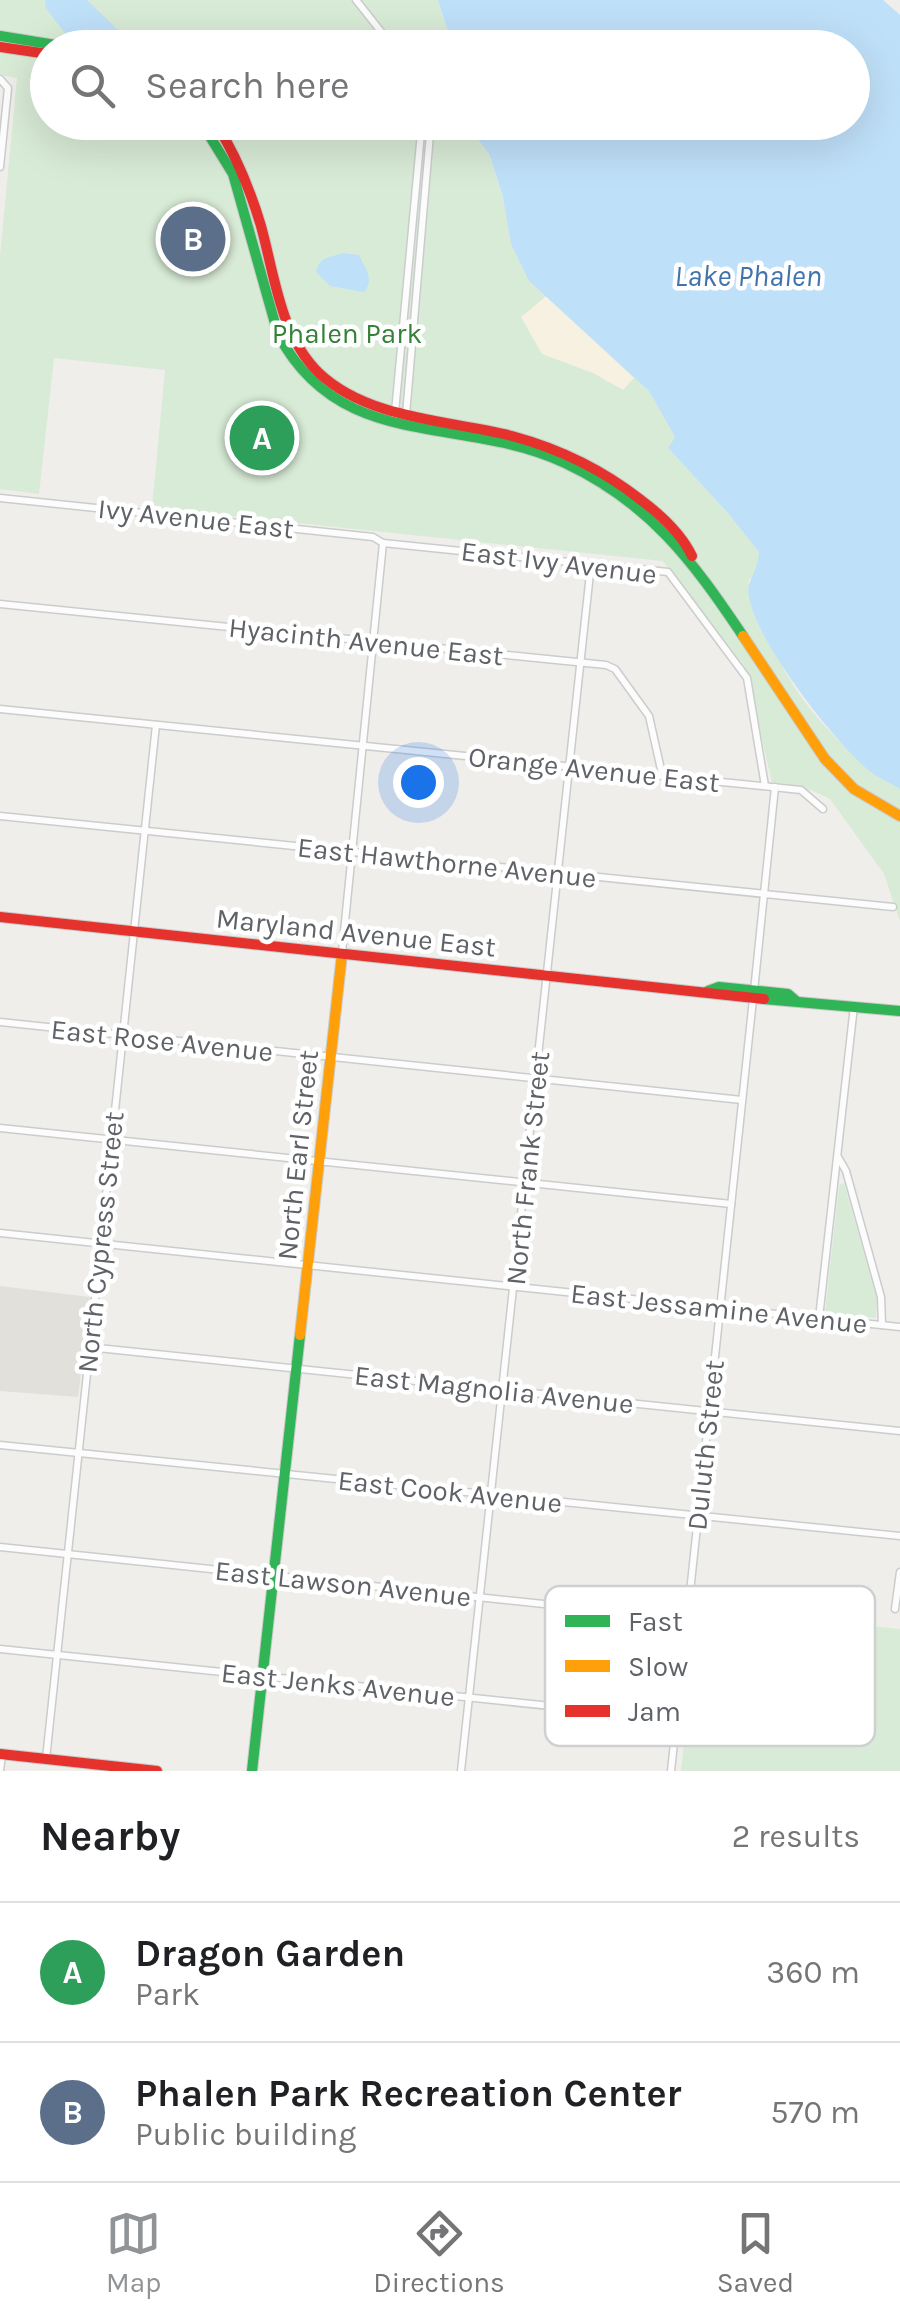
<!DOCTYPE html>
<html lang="en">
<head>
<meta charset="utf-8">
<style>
  :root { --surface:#fff; --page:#f6f6f6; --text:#202124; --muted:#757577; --line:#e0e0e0; --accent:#919496 }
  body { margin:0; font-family:Karla,sans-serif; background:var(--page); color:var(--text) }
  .you { position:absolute; left:418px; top:782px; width:35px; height:35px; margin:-25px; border:8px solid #fff; border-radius:50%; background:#1a73e8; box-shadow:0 0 0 15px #1a73e833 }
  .badge { display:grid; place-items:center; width:65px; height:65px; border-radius:50%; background:var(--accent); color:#fff; font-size:32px; font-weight:700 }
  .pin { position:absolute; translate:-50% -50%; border:5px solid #fff; box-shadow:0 2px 10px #0006 }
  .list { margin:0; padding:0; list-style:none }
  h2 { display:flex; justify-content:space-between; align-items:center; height:130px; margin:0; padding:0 40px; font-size:42px }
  h2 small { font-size:32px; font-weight:400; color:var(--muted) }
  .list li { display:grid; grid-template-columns:65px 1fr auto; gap:30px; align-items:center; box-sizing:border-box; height:140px; padding:0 40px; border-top:2px solid var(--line) }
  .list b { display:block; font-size:38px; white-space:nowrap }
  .list p { margin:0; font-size:32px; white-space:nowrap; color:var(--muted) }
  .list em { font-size:32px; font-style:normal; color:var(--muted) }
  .icon { flex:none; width:55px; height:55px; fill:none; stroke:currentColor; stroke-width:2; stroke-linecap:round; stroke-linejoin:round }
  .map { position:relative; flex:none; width:900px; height:1771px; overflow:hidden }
  .search { position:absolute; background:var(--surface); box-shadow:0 10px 40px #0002; left:30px; right:30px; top:30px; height:110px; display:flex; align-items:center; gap:25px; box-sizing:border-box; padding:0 35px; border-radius:55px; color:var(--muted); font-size:38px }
  .sheet { height:410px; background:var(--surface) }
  nav { display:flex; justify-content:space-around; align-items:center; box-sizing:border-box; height:140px; border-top:2px solid var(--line); background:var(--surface); font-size:28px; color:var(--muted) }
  nav a { display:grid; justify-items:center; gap:5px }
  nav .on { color:var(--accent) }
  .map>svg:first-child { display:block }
</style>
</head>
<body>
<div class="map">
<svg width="900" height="1771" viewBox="0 0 900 1771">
  <rect width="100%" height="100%" fill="#efeeea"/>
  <polygon fill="#e2e0da" points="0,1286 90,1297 78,1397 0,1391"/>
  <g fill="#d8ebd6">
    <path d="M0,0H438L453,47L48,48V122L478,123L481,129L474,133L489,154L529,281L649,391L675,437L668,448L727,512L759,552L758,568L748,582C761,612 771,647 787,675C813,720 856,762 900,789V921L884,874L830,799L811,790L772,782L745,667L663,561L152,508L165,370L54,358L39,494L0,489V255L17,78L0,75Z"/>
    <polygon points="844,1183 877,1299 876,1318 825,1313 839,1185"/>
    <polygon points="698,1609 900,1629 900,1771 681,1771"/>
  </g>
  <polygon fill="#f6f1e1" points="546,296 634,378 623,390 593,373 542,354 521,317"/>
  <g fill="#bfe0f9">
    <polygon points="46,0 87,0 117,29 116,38 108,42 68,37 45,7"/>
    <path d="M438,0H883L900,15V789C889,782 876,777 867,769C832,739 755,640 749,596C746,579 758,573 759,552L727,512L668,448L675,437L649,391L529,281L511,244L503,197L489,154L474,134L480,129L478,122H852V48L453,47Z"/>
    <path d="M343,253L359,255C365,268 375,280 364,292L330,286L316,272C320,256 329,258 343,253Z"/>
  </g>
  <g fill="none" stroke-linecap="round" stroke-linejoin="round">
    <defs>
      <g id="street">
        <polyline points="356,0 394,48"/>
        <polyline points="0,79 8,88 0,167"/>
        <polyline points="406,415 431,122"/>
        <polyline points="394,423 422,122"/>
        <polyline points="0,498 373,537 383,543 668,572 747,678 765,786"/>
        <polyline points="0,604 606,665 615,669 649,716 662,774"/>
        <polyline points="0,709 801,790 823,809"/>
        <polyline points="0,816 893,907"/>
        <polyline points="342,952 383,543"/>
        <polyline points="754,991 775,787"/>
        <polyline points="0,1022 742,1100"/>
        <polyline points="0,1128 731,1204"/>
        <polyline points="838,1157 846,1171 881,1297 882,1325"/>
        <polyline points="0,1233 900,1327"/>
        <polyline points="819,1318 854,1006"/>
        <polyline points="88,1347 900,1431"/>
        <polyline points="0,1445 900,1536"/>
        <polyline points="0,1547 687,1619"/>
        <polyline points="895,1609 900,1572"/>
        <polyline points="0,1649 676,1719"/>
        <polyline points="46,1759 156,725"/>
        <polyline points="0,1771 2,1754"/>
        <polyline points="461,1771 591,564"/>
        <polyline points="671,1771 753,999"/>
      </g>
      <g id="fast">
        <polyline points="0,36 74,48"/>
        <path d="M201,122L233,174L278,334C341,454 462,414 565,463C650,503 692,560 743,636"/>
        <polyline points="708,991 719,987 788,994 795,1000"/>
        <polyline points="764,999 900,1011"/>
        <polyline points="252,1771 300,1335"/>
      </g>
      <g id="slow">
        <polyline points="743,636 825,759 854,789 900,816"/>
        <polyline points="300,1335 342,954"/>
      </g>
      <g id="jam">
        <polyline points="0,47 48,54"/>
        <path d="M215,122C236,155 250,189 261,226C275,277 280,335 319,373C369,420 449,420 512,436C560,449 603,470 641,500C661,515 681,533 692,556"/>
        <polyline points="0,917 764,999"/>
        <polyline points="0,1754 157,1771"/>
      </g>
    </defs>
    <use href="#street" stroke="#cbcccc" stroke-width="9"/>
    <use href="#fast" stroke="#cacacb" stroke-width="12"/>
    <use href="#slow" stroke="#cacacb" stroke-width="12"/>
    <use href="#jam" stroke="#cacacb" stroke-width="12"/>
    <use href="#street" stroke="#fdfcfc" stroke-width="6"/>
    <use href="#fast" stroke="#30b455" stroke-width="10"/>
    <use href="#slow" stroke="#ff9f0a" stroke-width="10"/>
    <use href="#jam" stroke="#e5322d" stroke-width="10"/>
  </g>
  <g text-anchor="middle" stroke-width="9" stroke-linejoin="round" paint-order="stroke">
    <g font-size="28" fill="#348238" stroke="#fff">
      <text x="347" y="343">Phalen Park</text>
    </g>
    <g font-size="28" fill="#5f6368" stroke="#fff">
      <text transform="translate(196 518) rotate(6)" y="10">Ivy Avenue East</text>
      <text transform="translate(559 562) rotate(7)" y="10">East Ivy Avenue</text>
      <text transform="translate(366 641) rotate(6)" y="10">Hyacinth Avenue East</text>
      <text transform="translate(594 769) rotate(6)" y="10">Orange Avenue East</text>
      <text transform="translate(447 862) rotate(6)" y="10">East Hawthorne Avenue</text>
      <text transform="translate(356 932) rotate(6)" y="10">Maryland Avenue East</text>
      <text transform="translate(162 1040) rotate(6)" y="10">East Rose Avenue</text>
      <text transform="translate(297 1155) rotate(-84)" y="10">North Earl Street</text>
      <text transform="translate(527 1168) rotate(-84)" y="10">North Frank Street</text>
      <text transform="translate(100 1242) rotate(-84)" y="10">North Cypress Street</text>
      <text transform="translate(719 1308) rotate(6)" y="10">East Jessamine Avenue</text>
      <text transform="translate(494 1389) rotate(6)" y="10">East Magnolia Avenue</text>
      <text transform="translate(705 1445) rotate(-84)" y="10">Duluth Street</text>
      <text transform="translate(450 1491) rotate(6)" y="10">East Cook Avenue</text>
      <text transform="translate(343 1583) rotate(6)" y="10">East Lawson Avenue</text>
      <text transform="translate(338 1684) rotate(6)" y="10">East Jenks Avenue</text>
    </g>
    <g font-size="30" font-style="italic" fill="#4174aa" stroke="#fff">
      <text x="748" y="286">Lake Phalen</text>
    </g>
  </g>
  <rect x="545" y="1586" width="330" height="160" rx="15" fill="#fff" stroke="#cfd0d2" stroke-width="2.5"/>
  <rect x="565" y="1615" width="45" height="12" fill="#30b455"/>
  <rect x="565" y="1660" width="45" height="12" fill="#ff9f0a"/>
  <rect x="565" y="1705" width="45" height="12" fill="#e5322d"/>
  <g font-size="28" fill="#5f6368">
    <text x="628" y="1631">Fast</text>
    <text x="628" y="1676">Slow</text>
    <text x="628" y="1721">Jam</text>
  </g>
</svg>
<div class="you"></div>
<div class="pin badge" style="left:262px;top:438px;background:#2e9e5b">A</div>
<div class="pin badge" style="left:193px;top:239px;background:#5c6f8a">B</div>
<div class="search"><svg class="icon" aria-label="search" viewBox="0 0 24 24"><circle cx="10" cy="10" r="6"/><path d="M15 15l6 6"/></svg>Search here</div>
</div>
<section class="sheet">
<h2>Nearby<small>2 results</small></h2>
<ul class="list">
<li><span class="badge" style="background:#2e9e5b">A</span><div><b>Dragon Garden</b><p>Park</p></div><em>360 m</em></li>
<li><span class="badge" style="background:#5c6f8a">B</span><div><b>Phalen Park Recreation Center</b><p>Public building</p></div><em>570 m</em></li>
</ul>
</section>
<nav>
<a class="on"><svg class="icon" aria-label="map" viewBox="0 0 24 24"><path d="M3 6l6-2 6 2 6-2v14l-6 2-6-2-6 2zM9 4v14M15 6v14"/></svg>Map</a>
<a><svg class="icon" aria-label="directions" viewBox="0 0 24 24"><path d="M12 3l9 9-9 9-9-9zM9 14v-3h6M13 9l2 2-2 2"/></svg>Directions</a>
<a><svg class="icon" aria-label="saved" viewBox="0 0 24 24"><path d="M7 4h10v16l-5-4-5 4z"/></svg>Saved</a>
</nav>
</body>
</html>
